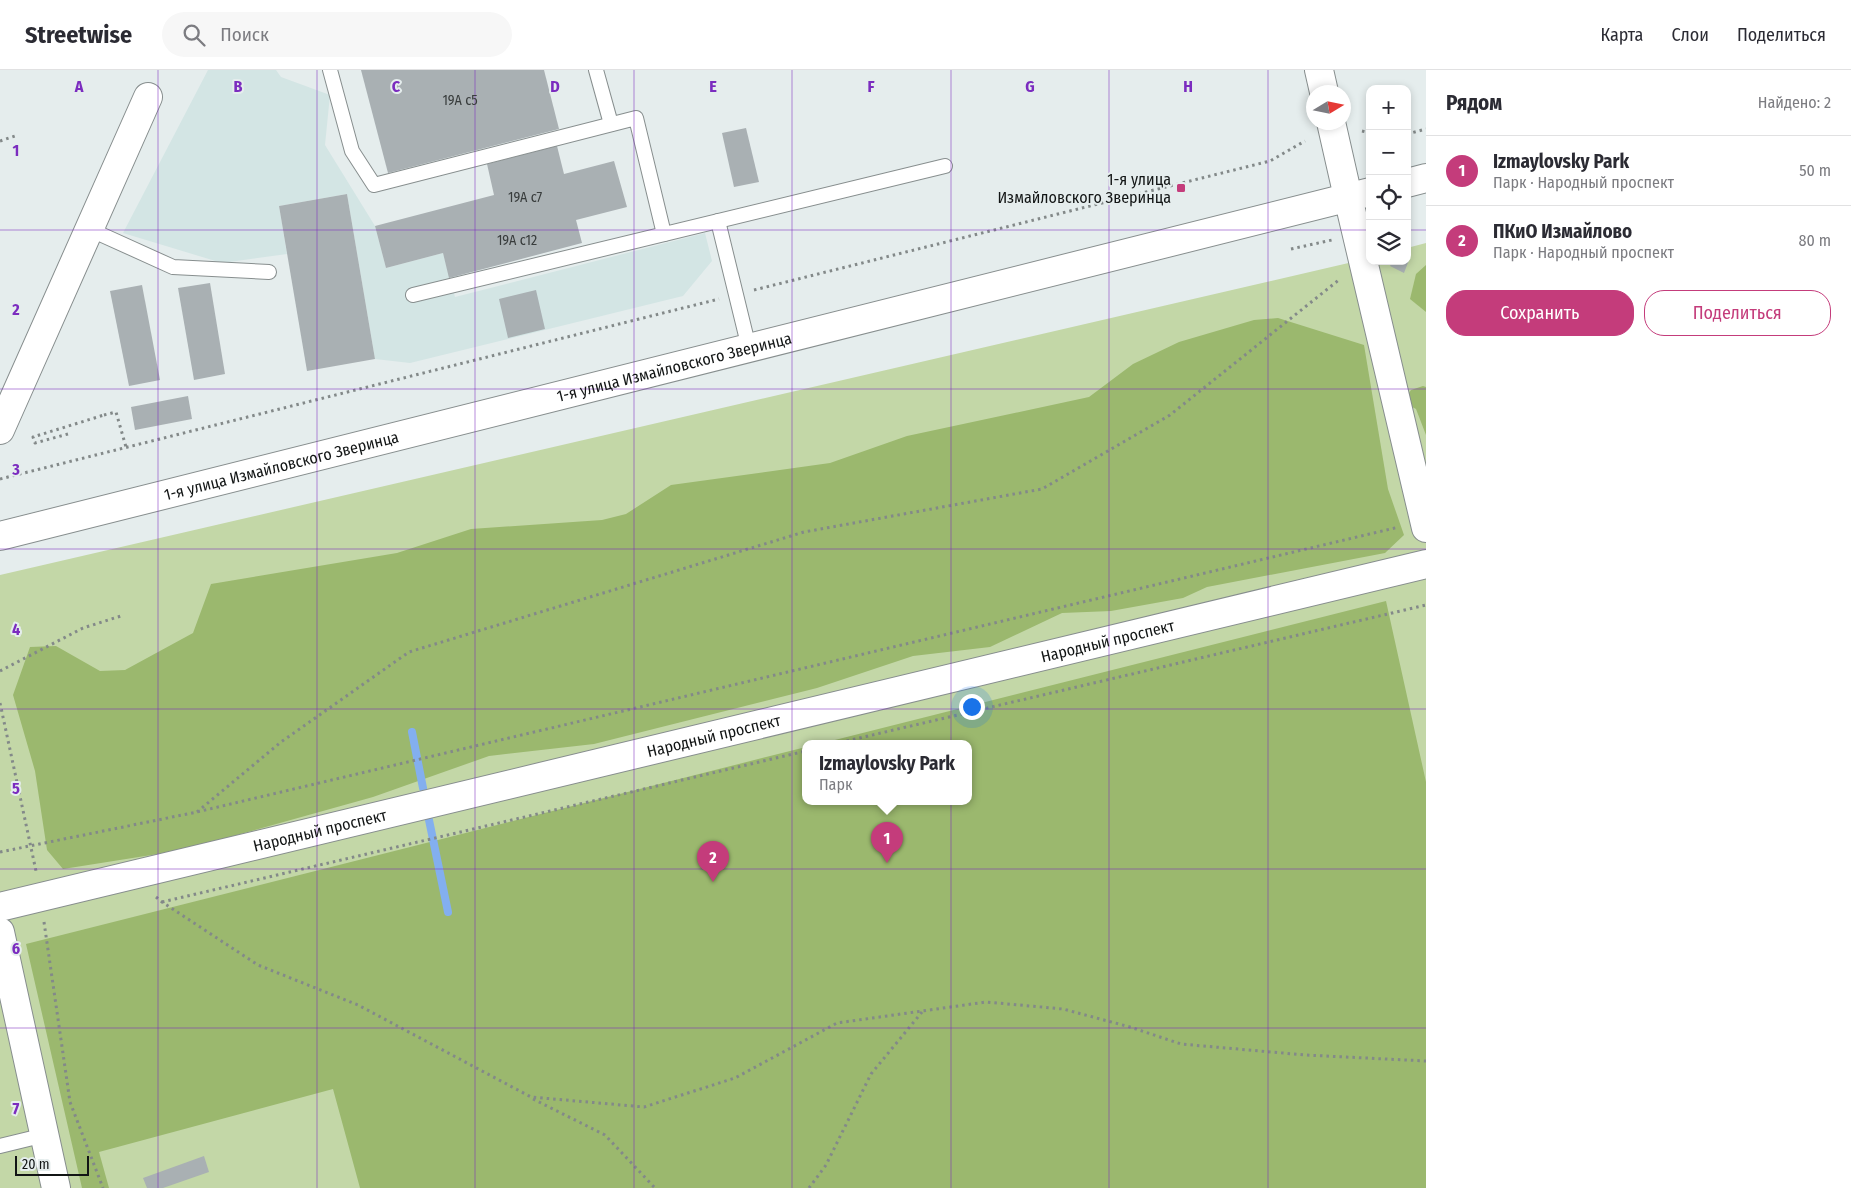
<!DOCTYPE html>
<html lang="ru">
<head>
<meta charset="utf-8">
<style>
  :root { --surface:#fff; --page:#f7f7f7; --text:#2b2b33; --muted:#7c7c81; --line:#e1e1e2; --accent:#c43c7b }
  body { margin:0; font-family:"Fira Sans Condensed",sans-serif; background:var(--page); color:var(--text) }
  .controls { position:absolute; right:15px; top:15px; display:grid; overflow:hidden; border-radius:10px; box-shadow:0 2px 8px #0003 }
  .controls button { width:45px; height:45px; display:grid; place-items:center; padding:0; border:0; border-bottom:1px solid var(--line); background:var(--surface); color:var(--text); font:25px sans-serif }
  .compass { position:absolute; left:1306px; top:15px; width:45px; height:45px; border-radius:50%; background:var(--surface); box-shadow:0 2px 8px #0003; rotate:80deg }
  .scale { position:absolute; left:15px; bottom:12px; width:74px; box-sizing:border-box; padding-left:5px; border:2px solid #121515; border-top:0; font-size:14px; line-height:18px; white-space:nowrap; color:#121515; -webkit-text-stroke:4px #e5eded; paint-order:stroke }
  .you { position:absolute; left:971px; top:636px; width:18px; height:18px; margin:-12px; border:4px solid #fff; border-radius:50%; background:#1a73e8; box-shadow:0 0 0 8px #1a73e833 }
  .badge { display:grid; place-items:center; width:32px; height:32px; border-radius:50%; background:var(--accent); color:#fff; font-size:16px; font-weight:700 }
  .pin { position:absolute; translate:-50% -41px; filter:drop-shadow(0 1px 2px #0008) }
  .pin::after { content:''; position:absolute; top:26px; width:18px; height:15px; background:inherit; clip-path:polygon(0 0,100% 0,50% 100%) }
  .popup { position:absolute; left:802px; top:670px; width:170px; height:65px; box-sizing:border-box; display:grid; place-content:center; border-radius:10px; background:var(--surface); filter:drop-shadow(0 1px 4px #0005); font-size:16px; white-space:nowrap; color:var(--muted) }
  .popup b { font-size:19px; color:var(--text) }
  .popup::after { content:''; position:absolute; left:50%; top:100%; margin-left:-10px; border:10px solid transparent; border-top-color:var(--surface) }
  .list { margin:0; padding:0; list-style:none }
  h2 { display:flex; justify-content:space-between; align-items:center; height:65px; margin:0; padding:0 20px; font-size:21px }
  h2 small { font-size:16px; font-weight:400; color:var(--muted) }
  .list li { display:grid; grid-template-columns:32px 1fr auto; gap:15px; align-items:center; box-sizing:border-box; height:70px; padding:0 20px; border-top:1px solid var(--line) }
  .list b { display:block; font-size:19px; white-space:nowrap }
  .list p { margin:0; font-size:16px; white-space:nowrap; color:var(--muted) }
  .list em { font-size:16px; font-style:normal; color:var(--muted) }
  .actions { display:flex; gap:10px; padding:15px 20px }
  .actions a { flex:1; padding:11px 0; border:1px solid var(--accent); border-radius:20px; text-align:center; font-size:18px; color:var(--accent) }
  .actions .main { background:var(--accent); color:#fff }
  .icon { flex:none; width:28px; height:28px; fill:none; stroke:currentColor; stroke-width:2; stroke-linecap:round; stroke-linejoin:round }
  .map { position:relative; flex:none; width:1426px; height:1118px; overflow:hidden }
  header { display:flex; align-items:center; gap:30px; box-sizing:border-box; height:70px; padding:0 25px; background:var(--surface); border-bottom:1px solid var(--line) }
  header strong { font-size:24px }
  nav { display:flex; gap:28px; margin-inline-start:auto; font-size:18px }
  .search { width:350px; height:45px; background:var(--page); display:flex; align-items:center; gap:12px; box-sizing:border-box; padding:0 18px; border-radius:28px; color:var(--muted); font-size:19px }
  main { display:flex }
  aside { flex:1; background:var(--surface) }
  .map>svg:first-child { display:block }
</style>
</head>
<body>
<header>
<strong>Streetwise</strong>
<div class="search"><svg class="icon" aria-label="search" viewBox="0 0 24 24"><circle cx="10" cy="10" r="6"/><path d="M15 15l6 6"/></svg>Поиск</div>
<nav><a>Карта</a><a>Слои</a><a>Поделиться</a></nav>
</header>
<main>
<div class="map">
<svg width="1426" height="1118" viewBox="0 0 1426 1118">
  <rect width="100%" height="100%" fill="#e5eded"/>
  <polygon fill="#d3e5e4" points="208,0 276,0 281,7 330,25 325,75 375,156 386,198 443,183 455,227 705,163 712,191 683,226 410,293 375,289 347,124 279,136 287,184 222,193 123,163"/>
  <path fill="#c3d7a7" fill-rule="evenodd" d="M1426,173V1118H0V505L1370,188V191H1407V178ZM806,674H968V732H806Z"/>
  <g fill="#9bb86e">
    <polygon points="1426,195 1426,242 1410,229 1416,204"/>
    <polygon points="1278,248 1364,275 1388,419 1404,465 1385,483 1207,517 1183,528 1111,541 1062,543 990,577 913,586 817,618 594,674 489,686 373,727 183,780 63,799 47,780 35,701 13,625 30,577 56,576 100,601 125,600 193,563 211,514 397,483 471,459 602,450 626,444 671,415 830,393 907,366 1089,327 1133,294 1179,272 1254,250"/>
    <polygon points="1423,316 1426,317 1426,365 1416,339 1403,332 1411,320"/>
    <polygon points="1386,531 1426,712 1426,1118 360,1118 333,1019 99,1082 109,1118 82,1118 26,874 806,677 806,732 968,732 968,674 819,674"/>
  </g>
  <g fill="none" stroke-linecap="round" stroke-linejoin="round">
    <g stroke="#83afef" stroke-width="8">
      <polyline points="412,662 423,718"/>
      <polyline points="429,750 448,842"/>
    </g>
  </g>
  <g fill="#a9b0b3">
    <polygon points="361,0 544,0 559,59 388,103"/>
    <polygon points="746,58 759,112 734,117 722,63"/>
    <polygon points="557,76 564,104 614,91 627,137 576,150 582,173 449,208 443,183 386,198 375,156 494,125 487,94"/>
    <polygon points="347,124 375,289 307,301 279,136"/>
    <polygon points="1407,189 1409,190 1404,203 1390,196 1393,191 1407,191"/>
    <polygon points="210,213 225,304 194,310 178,218"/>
    <polygon points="142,215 160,310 129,316 110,221"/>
    <polygon points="536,220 545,259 508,268 499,229"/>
    <polygon points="188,326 192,349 135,360 131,337"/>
    <polygon points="204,1086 209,1102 163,1118 147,1118 143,1108"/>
  </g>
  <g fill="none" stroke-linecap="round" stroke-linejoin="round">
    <defs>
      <g id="lane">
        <polyline points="330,0 352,81 374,115 636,48 664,164"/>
        <polyline points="596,0 611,54"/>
        <polyline points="718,151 749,278"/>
        <polyline points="89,159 173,197 269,202"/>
        <polyline points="413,225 945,96"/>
        <polyline points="0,1076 45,1065"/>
      </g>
      <g id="street">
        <polyline points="1348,127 1426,458"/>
        <polyline points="0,360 148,27"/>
        <path id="s1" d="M0,837L1426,494"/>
      </g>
      <g id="secondary">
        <polyline points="1319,0 1324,22"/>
        <polyline points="1331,52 1348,127"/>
        <polyline points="1407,113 1426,108"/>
        <path id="s2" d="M0,466L1370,122"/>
        <polyline points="0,862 56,1118"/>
      </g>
    </defs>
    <use href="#lane" stroke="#878e8e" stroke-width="16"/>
    <use href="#street" stroke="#878e8e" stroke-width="30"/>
    <use href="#secondary" stroke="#878e8e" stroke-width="30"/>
    <g stroke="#838989" stroke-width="3" stroke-dasharray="2.5 4" stroke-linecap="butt">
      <polyline points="1362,61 1370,63"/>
      <polyline points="1407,64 1426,59"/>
      <polyline points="0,71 18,65"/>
      <polyline points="1407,151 1410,151"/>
      <polyline points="1291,179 1332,170"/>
      <polyline points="754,220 1270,91 1305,71"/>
      <polyline points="104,345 116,342 126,377"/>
      <polyline points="0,409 719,229"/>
      <polyline points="0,601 83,558 124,545"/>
      <polyline points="0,633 36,801"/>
      <polyline points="834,674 1426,535"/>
      <polyline points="197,742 281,672 409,582 804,462 1042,419 1170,345 1340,209"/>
      <polyline points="0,782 197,742 1399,457"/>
      <polyline points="156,827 162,832 258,895 358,935 531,1027 644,1037 735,1008 837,953 986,932 1063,939 1130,957 1181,974 1305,985 1426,991"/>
      <polyline points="162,832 806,681"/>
      <polyline points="44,852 70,1032 103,1118"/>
      <polyline points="533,1029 605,1065 655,1118"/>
      <polyline points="809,1118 826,1095 871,1004 922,942"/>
    </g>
    <use href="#lane" stroke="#fff" stroke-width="14"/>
    <use href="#street" stroke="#fff" stroke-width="28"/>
    <use href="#secondary" stroke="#fff" stroke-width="28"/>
    <polyline stroke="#838989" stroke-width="3" stroke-dasharray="2.5 4" stroke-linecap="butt" points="68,364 35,373 33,367 104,345"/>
  </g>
  <path fill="none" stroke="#7b2cbf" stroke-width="1" stroke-opacity="0.55" d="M158,0V1118M317,0V1118M475,0V1118M634,0V1118M792,0V1118M951,0V1118M1109,0V1118M1268,0V1118M0,160H1370M1407,160H1426M0,319H1426M0,479H1426M0,639H1426M0,799H1426M0,958H1426"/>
  <rect fill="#c43c7b" stroke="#e5eded" stroke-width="2" x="1176" y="113" width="10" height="10" rx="2.5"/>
  <g text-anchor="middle" stroke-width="4" stroke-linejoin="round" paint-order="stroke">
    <g font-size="14" fill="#383c3c">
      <text x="460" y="35">19А с5</text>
      <text x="525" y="132">19А с7</text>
      <text x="517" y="175">19А с12</text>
    </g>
    <g font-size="16" fill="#121515" stroke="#e5eded" text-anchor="end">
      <text x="1171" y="115">1-я улица<tspan x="1171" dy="18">Измайловского Зверинца</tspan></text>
    </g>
    <g font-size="16" fill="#121515" stroke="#e5eded">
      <text dy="6" stroke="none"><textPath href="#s2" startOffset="695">1-я улица Измайловского Зверинца</textPath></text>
      <text dy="6" stroke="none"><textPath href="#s2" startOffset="290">1-я улица Измайловского Зверинца</textPath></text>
      <text dy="6" stroke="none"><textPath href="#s1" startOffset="1139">Народный проспект</textPath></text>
      <text dy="6" stroke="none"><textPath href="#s1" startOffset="734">Народный проспект</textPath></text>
      <text dy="6" stroke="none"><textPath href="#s1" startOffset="329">Народный проспект</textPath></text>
    </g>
  </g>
  <g font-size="16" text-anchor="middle" font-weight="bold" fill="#7b2cbf" stroke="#e5eded" stroke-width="4" stroke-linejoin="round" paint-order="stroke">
    <text x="79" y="22">A</text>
    <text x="238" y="22">B</text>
    <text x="396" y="22">C</text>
    <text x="555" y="22">D</text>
    <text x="713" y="22">E</text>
    <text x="871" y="22">F</text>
    <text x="1030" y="22">G</text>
    <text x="1188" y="22">H</text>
    <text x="16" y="86">1</text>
    <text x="16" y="245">2</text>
    <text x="16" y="405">3</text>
    <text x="16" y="565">4</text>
    <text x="16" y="724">5</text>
    <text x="16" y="884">6</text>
    <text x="16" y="1044">7</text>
  </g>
</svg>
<div class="controls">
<button>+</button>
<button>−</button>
<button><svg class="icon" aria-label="locate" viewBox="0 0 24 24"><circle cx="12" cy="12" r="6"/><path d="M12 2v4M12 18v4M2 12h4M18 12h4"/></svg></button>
<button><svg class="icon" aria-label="layers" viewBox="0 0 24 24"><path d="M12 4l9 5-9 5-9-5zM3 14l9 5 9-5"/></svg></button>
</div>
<svg class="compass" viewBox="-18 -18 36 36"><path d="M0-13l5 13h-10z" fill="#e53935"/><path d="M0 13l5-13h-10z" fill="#7c7c81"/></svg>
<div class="scale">20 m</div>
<div class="you"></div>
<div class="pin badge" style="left:887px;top:793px">1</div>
<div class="popup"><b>Izmaylovsky Park</b>Парк</div>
<div class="pin badge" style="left:713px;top:812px">2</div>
</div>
<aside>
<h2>Рядом<small>Найдено: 2</small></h2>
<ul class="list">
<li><span class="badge">1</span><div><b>Izmaylovsky Park</b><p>Парк · Народный проспект</p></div><em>50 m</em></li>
<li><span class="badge">2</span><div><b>ПКиО Измайлово</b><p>Парк · Народный проспект</p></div><em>80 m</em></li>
</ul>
<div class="actions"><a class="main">Сохранить</a><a>Поделиться</a></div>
</aside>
</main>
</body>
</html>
